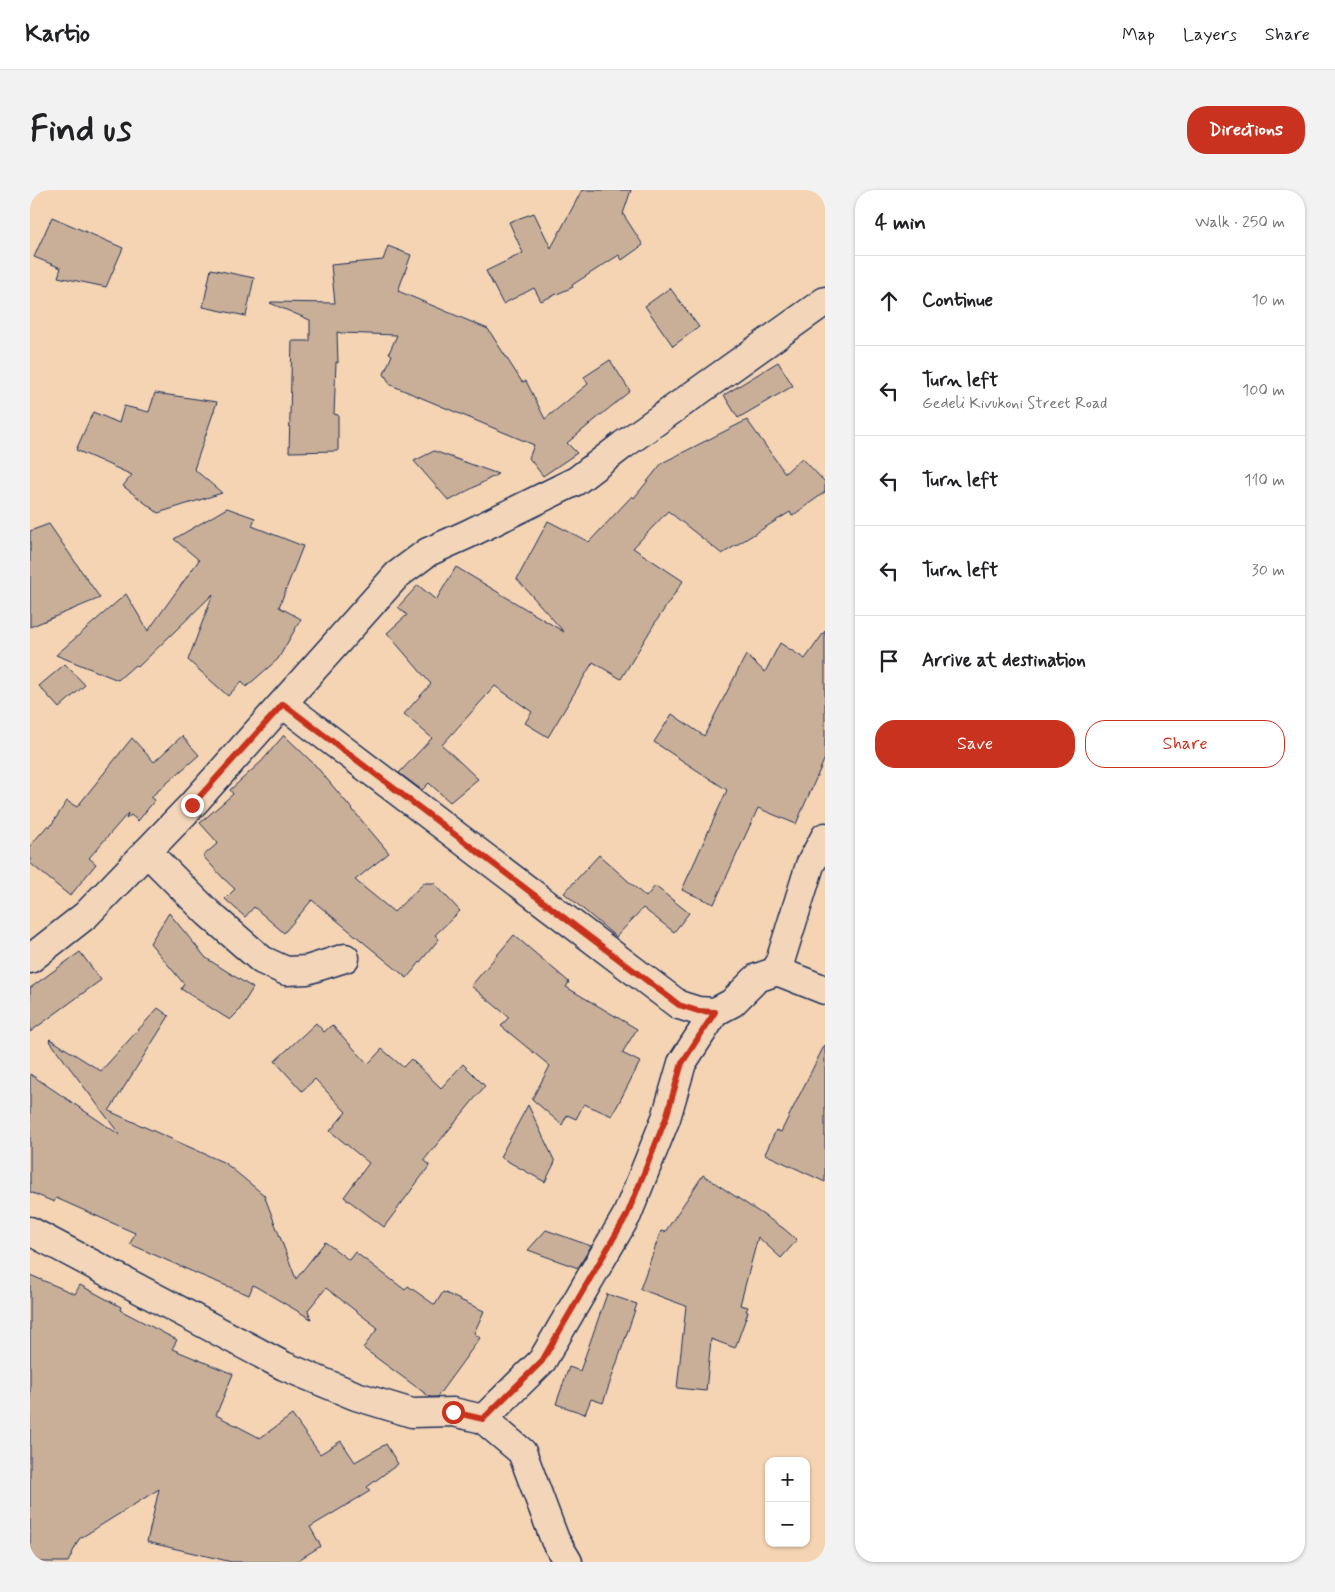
<!DOCTYPE html>
<html lang="en">
<head>
<meta charset="utf-8">
<style>
  :root { --surface:#fff; --page:#f2f2f2; --text:#202124; --muted:#757577; --line:#e0e0e0; --accent:#c8321e }
  body { margin:0; font-family:Mynerve,sans-serif; background:var(--page); color:var(--text) }
  .controls { position:absolute; right:15px; bottom:15px; display:grid; overflow:hidden; border-radius:10px; box-shadow:0 1px 4px #0004 }
  .controls button { width:45px; height:45px; display:grid; place-items:center; padding:0; border:0; border-bottom:1px solid var(--line); background:var(--surface); color:var(--text); font:25px sans-serif }
  .stop { position:absolute; width:15px; height:15px; margin:-11px; border:4px solid #c8321e; border-radius:50%; background:#fff }
  .stop.end { background:#c8321e; border-color:#fff; box-shadow:0 1px 5px #0008 }
  .list { margin:0; padding:0; list-style:none }
  h2 { display:flex; justify-content:space-between; align-items:center; height:65px; margin:0; padding:0 20px; font-size:21px }
  h2 small { font-size:16px; font-weight:400; color:var(--muted) }
  .list li { display:grid; grid-template-columns:32px 1fr auto; gap:15px; align-items:center; box-sizing:border-box; height:90px; padding:0 20px; border-top:1px solid var(--line) }
  .list b { display:block; font-size:19px; white-space:nowrap }
  .list p { margin:0; font-size:16px; white-space:nowrap; color:var(--muted) }
  .list em { font-size:16px; font-style:normal; color:var(--muted) }
  .actions { display:flex; gap:10px; padding:15px 20px }
  .actions a { flex:1; padding:11px 0; border:1px solid var(--accent); border-radius:20px; text-align:center; font-size:18px; color:var(--accent) }
  .actions .main { background:var(--accent); color:#fff }
  .icon { flex:none; width:28px; height:28px; fill:none; stroke:currentColor; stroke-width:2; stroke-linecap:round; stroke-linejoin:round }
  .map { position:relative; flex:none; width:795px; height:1372px; overflow:hidden; border-radius:20px }
  header { display:flex; align-items:center; gap:30px; box-sizing:border-box; height:70px; padding:0 25px; background:var(--surface); border-bottom:1px solid var(--line) }
  header strong { font-size:24px }
  nav { display:flex; gap:28px; margin-inline-start:auto; font-size:18px }
  .intro { display:flex; align-items:center; justify-content:space-between; box-sizing:border-box; height:120px; padding:0 30px }
  h1 { margin:0; font-size:35px }
  .button { padding:12px 22px; border-radius:20px; background:var(--accent); color:#fff; font-size:18px; font-weight:700 }
  main { display:flex; gap:30px; padding:0 30px }
  aside { flex:1; background:var(--surface); border-radius:20px; box-shadow:0 1px 4px #0004 }
  .map>svg:first-child { display:block }
</style>
</head>
<body>
<header>
<strong>Kartio</strong>
<nav><a>Map</a><a>Layers</a><a>Share</a></nav>
</header>
<div class="intro"><h1>Find us</h1><a class="button">Directions</a></div>
<main>
<div class="map">
<svg width="795" height="1372" viewBox="0 0 795 1372">
  <rect width="100%" height="100%" fill="#f4d4b3"/>
  <filter id="ink" filterUnits="userSpaceOnUse"><feTurbulence type="fractalNoise" baseFrequency=".02" numOctaves="2"/><feDisplacementMap in="SourceGraphic" scale="10" xChannelSelector="R" yChannelSelector="G"/><feConvolveMatrix kernelMatrix="1 2 1 2 8 2 1 2 1" color-interpolation-filters="sRGB"/></filter>
  <g filter="url(#ink)">
    <g fill="#c9af97" stroke="#1b2f5e">
      <polygon points="552,0 601,0 593,24 613,55 592,70 589,65 542,95 543,97 511,111 504,98 473,114 456,81 493,63 479,32 504,23 521,58"/>
      <polygon points="22,27 93,58 76,97 28,87 31,78 4,67"/>
      <polygon points="358,56 381,65 368,101 458,139 492,192 496,191 515,229 558,194 554,187 580,170 600,201 537,253 547,263 513,286 499,268 504,255 361,195 354,184 362,165 359,163 367,145 311,143 307,142 308,173 306,172 304,224 308,225 308,261 259,262 262,151 280,151 280,130 240,113 241,112 305,113 301,75 353,70"/>
      <polygon points="181,79 224,88 216,126 173,117"/>
      <polygon points="640,98 669,137 643,156 615,116"/>
      <polygon points="748,172 763,196 708,228 694,205"/>
      <polygon points="125,203 187,212 164,279 192,303 128,323 93,296 102,285 46,260 63,222 89,233 94,216 119,222"/>
      <polygon points="717,230 755,283 772,268 795,292 795,302 762,326 760,322 692,364 638,321 603,358 653,391 623,436 591,489 563,472 518,547 495,533 502,522 465,496 412,555 448,589 420,612 399,593 392,600 369,583 402,548 374,524 401,494 357,443 377,425 368,417 388,395 406,410 426,377 534,442 487,389 518,331 559,352 602,306 604,308 632,273"/>
      <polygon points="404,261 468,284 419,311 384,271"/>
      <polygon points="197,318 225,328 222,336 273,356 249,417 271,429 248,469 216,497 212,491 198,506 158,470 183,404 108,477 105,475 88,490 26,465 96,404 118,441 169,370 144,349"/>
      <polygon points="19,334 70,408 0,437 0,341"/>
      <polygon points="795,441 795,568 766,634 728,618 684,714 652,700 697,600 624,552 642,524 674,546 716,465 735,482 750,453 775,469"/>
      <polygon points="35,474 55,495 29,518 9,496"/>
      <polygon points="254,545 285,575 359,663 325,690 364,722 394,693 404,693 430,721 405,745 409,749 377,788 282,710 254,743 224,717 215,727 195,709 205,699 193,688 173,666 188,653 170,633 203,604 200,600 232,571"/>
      <polygon points="152,546 169,565 121,607 125,610 108,631 101,625 96,629 98,623 59,668 66,674 40,706 0,673 0,656 18,635 20,637 37,611 47,617 102,548 124,572"/>
      <polygon points="569,665 616,707 625,696 659,723 644,742 613,718 586,747 534,703"/>
      <polygon points="139,723 176,768 223,798 208,822 200,830 151,799 154,794 120,753"/>
      <polygon points="484,745 539,792 536,797 607,839 592,863 610,872 582,926 554,914 546,929 537,925 532,935 502,909 520,876 471,836 479,827 441,796"/>
      <polygon points="50,762 71,790 0,842 0,798"/>
      <polygon points="128,818 139,826 79,921 195,973 234,1005 266,1089 295,1052 319,1070 325,1062 375,1100 378,1096 405,1115 413,1102 454,1121 444,1143 450,1148 407,1207 400,1207 333,1158 348,1138 296,1098 278,1120 281,1129 223,1095 219,1105 170,1085 100,1054 105,1043 26,1008 24,1012 0,1002 0,884 90,945 19,850 20,849 71,881"/>
      <polygon points="286,833 294,842 302,835 338,874 352,859 373,877 381,869 411,898 433,874 455,896 394,970 400,975 354,1037 314,1007 339,973 300,941 316,922 285,889 272,901 245,871"/>
      <polygon points="795,854 795,992 735,964 746,940 751,942"/>
      <polygon points="498,915 525,972 515,992 470,967"/>
      <polygon points="673,985 753,1038 767,1050 751,1068 728,1047 710,1115 718,1117 716,1121 718,1122 705,1158 681,1149 676,1201 647,1198 656,1116 610,1099 631,1041 635,1042"/>
      <polygon points="516,1040 561,1056 548,1078 498,1060"/>
      <polygon points="0,1085 45,1104 50,1095 91,1117 90,1120 147,1150 142,1159 203,1184 186,1225 230,1248 262,1225 290,1264 311,1251 325,1272 356,1254 368,1274 337,1297 340,1301 280,1337 291,1356 265,1372 202,1372 117,1352 129,1299 49,1349 38,1372 0,1372"/>
      <polygon points="577,1104 607,1114 573,1213 561,1209 555,1224 526,1214 539,1177 550,1181"/>
    </g>
    <g fill="none" stroke-linecap="round" stroke-linejoin="round">
      <defs>
        <g id="minor">
          <polyline points="253,514 649,815 668,821 685,822 702,813 727,788 747,781 795,800"/>
          <polyline points="117,662 178,723 232,770 256,781 277,780 315,768"/>
          <polyline points="0,769 56,725 162,615 367,385 398,362 436,345 546,291 593,255 795,111"/>
          <polyline points="747,781 780,675 795,647"/>
          <polyline points="0,1041 254,1176 326,1206 382,1223 423,1222 453,1229 492,1262 525,1350 538,1372"/>
          <polyline points="453,1229 512,1171 597,1025 636,928 652,873 685,822"/>
        </g>
      </defs>
      <use href="#minor" stroke="#1b2f5e" stroke-width="31"/>
      <use href="#minor" stroke="#f3d6b9" stroke-width="28"/>
    </g>
  </g>
  <g fill="none" stroke-linecap="round" stroke-linejoin="round" filter="url(#ink)">
    <polyline stroke="#c8321e" stroke-width="6" points="162,615 253,514 649,815 668,821 685,822 652,873 636,928 597,1025 512,1171 453,1229 423,1222"/>
  </g>
</svg>
<div class="controls">
<button>+</button>
<button>−</button>
</div>
<div class="stop" style="left:423px;top:1222px"></div>
<div class="stop end" style="left:162px;top:615px"></div>
</div>
<aside>
<h2>4 min<small>Walk · 250 m</small></h2>
<ul class="list">
<li><svg class="icon" aria-label="ahead" viewBox="0 0 24 24"><path d="M12 20V5M6 11l6-6 6 6"/></svg><div><b>Continue</b></div><em>10 m</em></li>
<li><svg class="icon" aria-label="left" viewBox="0 0 24 24"><path d="M17 20v-9H6M10 6l-5 5 5 5"/></svg><div><b>Turn left</b><p>Gedeli Kivukoni Street Road</p></div><em>100 m</em></li>
<li><svg class="icon" aria-label="left" viewBox="0 0 24 24"><path d="M17 20v-9H6M10 6l-5 5 5 5"/></svg><div><b>Turn left</b></div><em>110 m</em></li>
<li><svg class="icon" aria-label="left" viewBox="0 0 24 24"><path d="M17 20v-9H6M10 6l-5 5 5 5"/></svg><div><b>Turn left</b></div><em>30 m</em></li>
<li><svg class="icon" aria-label="arrive" viewBox="0 0 24 24"><path d="M6 21V4h12l-3 4 3 4H6"/></svg><div><b>Arrive at destination</b></div></li>
</ul>
<div class="actions"><a class="main">Save</a><a>Share</a></div>
</aside>
</main>
</body>
</html>
